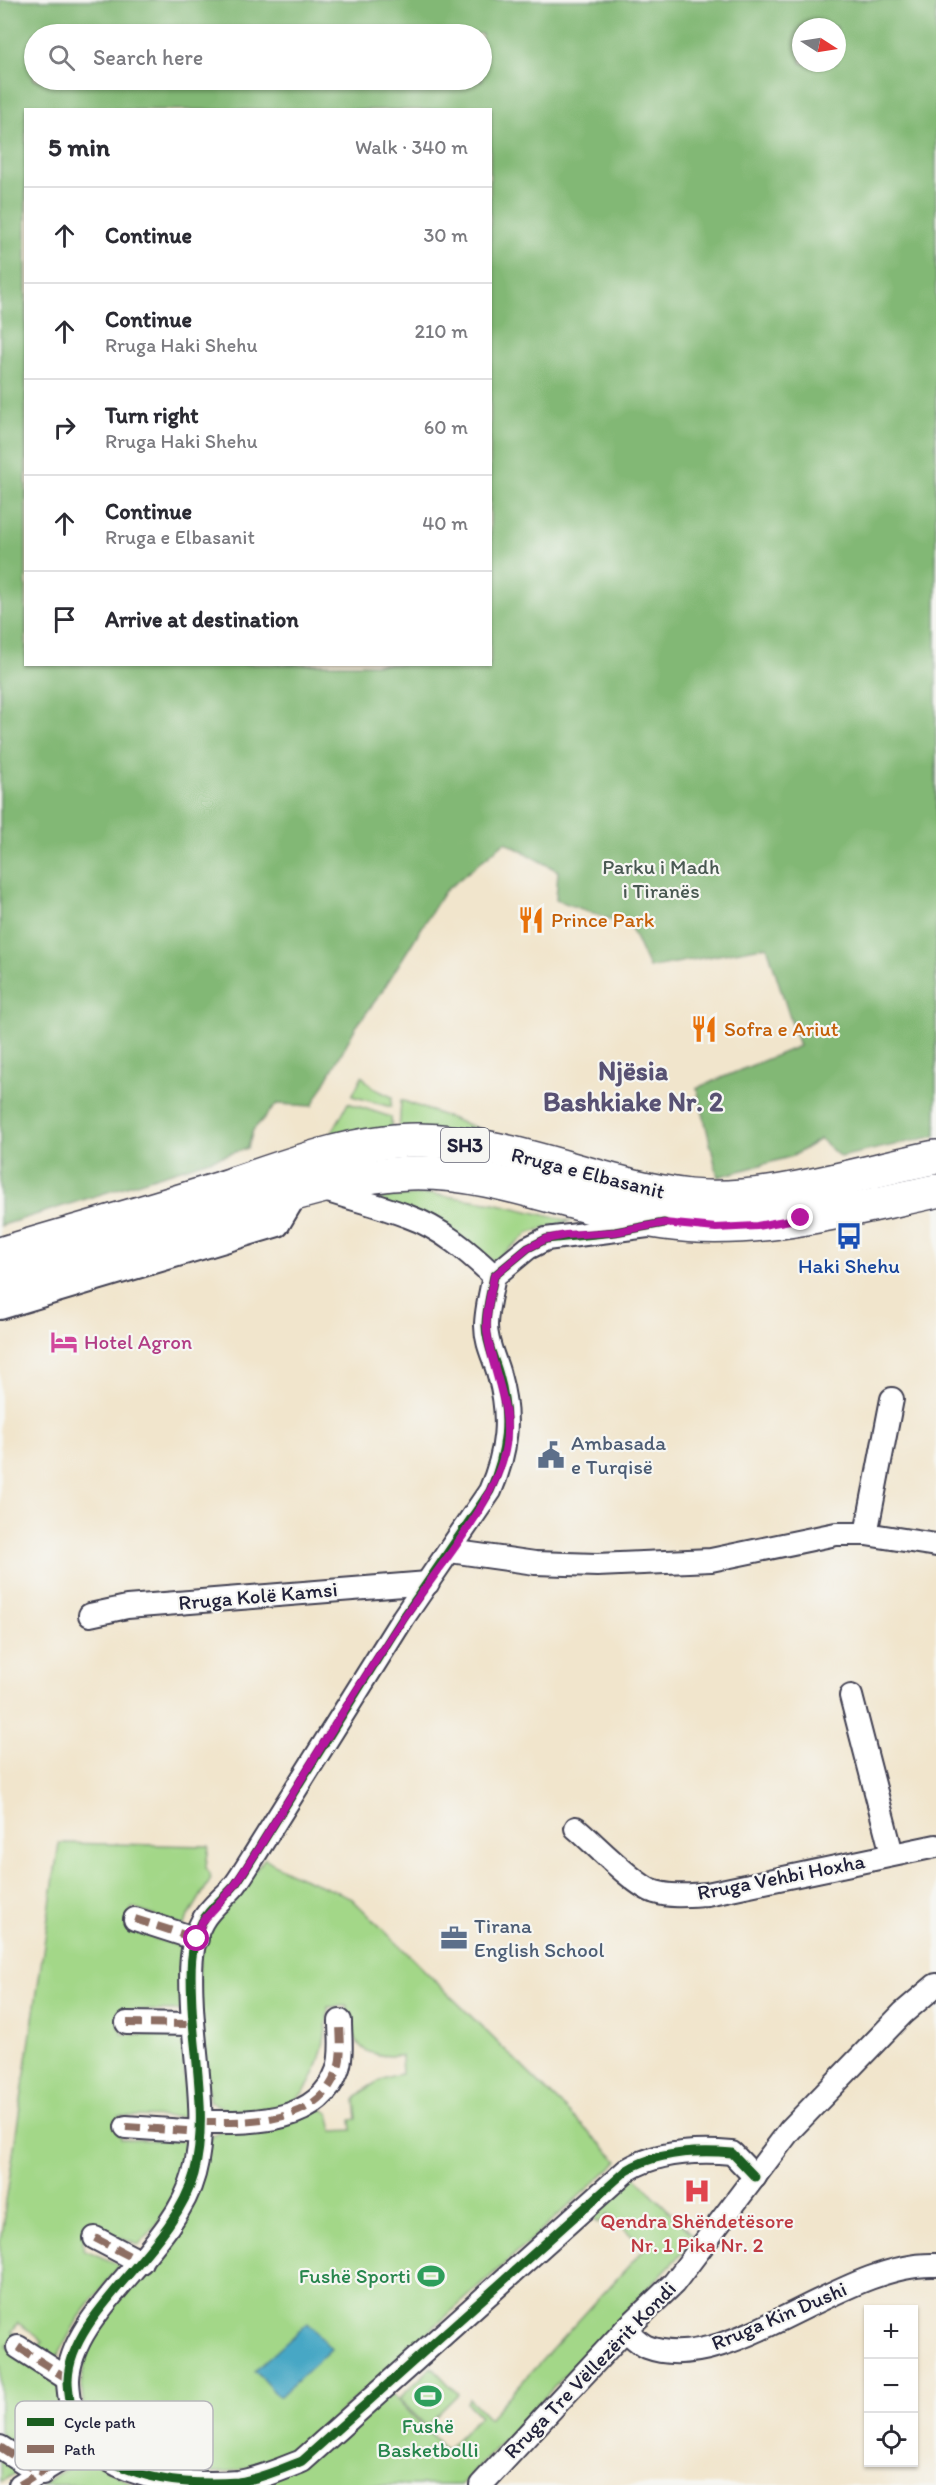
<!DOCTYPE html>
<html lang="en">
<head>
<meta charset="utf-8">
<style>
  :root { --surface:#fff; --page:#f7f7f7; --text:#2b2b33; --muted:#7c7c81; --line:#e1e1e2 }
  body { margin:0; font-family:Itim,sans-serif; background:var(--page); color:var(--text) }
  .controls { position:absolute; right:18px; bottom:18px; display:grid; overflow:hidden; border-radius:0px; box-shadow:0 2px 4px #0004 }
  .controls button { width:54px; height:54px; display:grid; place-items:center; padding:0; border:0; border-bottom:2px solid var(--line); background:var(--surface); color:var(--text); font:30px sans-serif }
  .compass { position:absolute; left:792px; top:18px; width:54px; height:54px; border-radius:50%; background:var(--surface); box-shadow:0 2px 4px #0004; rotate:102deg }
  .stop { position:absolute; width:18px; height:18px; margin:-14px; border:4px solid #b5179e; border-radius:50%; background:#fff }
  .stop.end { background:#b5179e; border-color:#fff; box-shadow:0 2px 6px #0008 }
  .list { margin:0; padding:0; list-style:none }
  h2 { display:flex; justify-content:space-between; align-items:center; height:78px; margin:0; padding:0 24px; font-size:26px }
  h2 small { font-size:20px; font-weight:400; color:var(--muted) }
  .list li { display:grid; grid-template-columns:39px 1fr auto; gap:18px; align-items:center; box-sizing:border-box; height:96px; padding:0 24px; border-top:2px solid var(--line) }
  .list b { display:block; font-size:22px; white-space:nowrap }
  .list p { margin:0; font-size:20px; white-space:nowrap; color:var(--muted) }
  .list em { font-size:20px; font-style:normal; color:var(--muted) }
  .icon { flex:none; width:33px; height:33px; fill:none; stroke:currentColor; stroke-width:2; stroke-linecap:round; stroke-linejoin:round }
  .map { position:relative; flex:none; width:936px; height:2485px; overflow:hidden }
  .search { position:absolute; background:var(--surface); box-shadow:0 2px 4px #0004; left:24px; top:24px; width:468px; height:66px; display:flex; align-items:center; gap:15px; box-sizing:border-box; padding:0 21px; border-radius:33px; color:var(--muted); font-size:22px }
  .panel { position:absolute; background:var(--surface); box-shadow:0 2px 4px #0004; left:24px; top:108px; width:468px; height:558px; border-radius:0px }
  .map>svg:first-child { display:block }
</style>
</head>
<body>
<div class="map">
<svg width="936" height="2485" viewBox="0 0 936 2485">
  <rect width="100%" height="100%" fill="#f6f6f2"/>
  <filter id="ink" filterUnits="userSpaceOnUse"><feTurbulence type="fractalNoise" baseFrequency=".0167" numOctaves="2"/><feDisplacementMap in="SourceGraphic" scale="12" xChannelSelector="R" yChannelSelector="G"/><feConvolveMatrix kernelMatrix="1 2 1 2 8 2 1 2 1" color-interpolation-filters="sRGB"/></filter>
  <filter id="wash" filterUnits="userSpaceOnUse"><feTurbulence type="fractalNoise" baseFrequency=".008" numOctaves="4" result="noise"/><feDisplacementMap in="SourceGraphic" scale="24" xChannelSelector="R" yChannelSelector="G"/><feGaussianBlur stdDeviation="1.35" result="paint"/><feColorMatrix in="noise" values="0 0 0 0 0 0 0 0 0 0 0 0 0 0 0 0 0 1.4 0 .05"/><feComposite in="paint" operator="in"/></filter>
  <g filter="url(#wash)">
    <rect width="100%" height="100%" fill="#f1e5cc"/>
    <g fill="#a3d788" stroke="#627c62" stroke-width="1.5">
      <polygon points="362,1076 373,1088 392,1097 391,1107 352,1096"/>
      <polygon points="401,1100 515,1142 399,1131"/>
      <polygon points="348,1103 391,1117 392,1131 326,1144"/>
      <polygon points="431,1194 494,1203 570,1221 529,1233 494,1261 377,1198"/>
      <path d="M59,1843L209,1846L206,1867L211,1879L183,1926L132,1908L126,1925L128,1930L182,1947L183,2007L180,2011L119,2010V2028H122V2034L182,2036L187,2112L183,2117L119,2116L118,2134H121V2139L182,2141L186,2143C182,2181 168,2218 139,2245L89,2227L82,2244L85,2245L83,2249L120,2265L78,2319L56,2359L37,2347L43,2341L18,2323L12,2331L16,2334L7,2346L60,2387C65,2423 73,2441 38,2461L0,2437V2242Z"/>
      <path d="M265,1858C290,1876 322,1885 350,1897L618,2161L307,2442C262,2472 210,2480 159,2467C128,2459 92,2442 84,2408C71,2342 117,2305 156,2259C165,2249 175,2238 181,2226C193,2199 199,2167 208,2139L218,2133L322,2109L329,2113L333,2131L352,2130L351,2120L357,2119L355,2100C366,2086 385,2076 402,2074L401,2056C364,2056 353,2050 350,2012H347V2006L328,2007C328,2031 318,2083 297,2098C286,2106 271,2108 258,2109C240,2111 223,2111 209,2101C206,2066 192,1973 203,1945C216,1913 244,1885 265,1858Z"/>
      <polygon points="634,2176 696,2238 461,2485 260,2485 391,2393 446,2450 480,2416 467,2403 469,2398 489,2418 645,2248 608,2214 598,2223 589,2213"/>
      <polygon points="432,2367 458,2394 426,2426 399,2399"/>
      <polygon points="0,2455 18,2472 0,2482"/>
      <path d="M82,2459C98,2459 118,2479 137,2485H40Z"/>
    </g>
    <path fill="#82b874" stroke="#526d58" stroke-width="1.5" fill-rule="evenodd" d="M0,0H936V1136L840,1157L820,1139L793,1156L718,1177L697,1088L799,1046L767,946L649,968L630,926L556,900L558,871L505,842L444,892L381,993L356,1027L312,1106L277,1104L253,1130L248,1148L0,1226ZM801,27H837V63H801ZM34,34H482V80H34ZM26,110H490V664H26Z"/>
    <polygon fill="#46a7c5" stroke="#346480" stroke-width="1.5" points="308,2323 331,2349 279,2397 255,2371"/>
  </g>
  <g filter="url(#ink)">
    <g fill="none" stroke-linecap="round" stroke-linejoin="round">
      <defs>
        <g id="street">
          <path d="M319,1188C348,1198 379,1205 407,1216C441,1228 469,1252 494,1276"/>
          <path d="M648,1226L546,1239L528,1248L494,1276C491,1292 486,1310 486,1326C486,1344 495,1359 499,1375C511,1417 507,1452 490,1491L403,1618L257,1851C250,1862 243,1874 235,1885C225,1897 209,1908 202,1922C188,1946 191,1981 192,2007C195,2062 208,2121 194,2174C174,2250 70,2311 68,2380C68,2389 70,2399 71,2407C74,2432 96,2454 118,2465C154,2482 198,2485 238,2482C259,2479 282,2469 302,2461L627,2170C657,2152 697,2150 732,2153L755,2177"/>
          <polyline points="0,1308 278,1225 297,1193"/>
          <polyline points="866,1534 892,1399"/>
          <polyline points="450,1551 535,1563 597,1565 711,1560 836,1534 866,1534 936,1545"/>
          <polyline points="90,1615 127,1607 428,1583"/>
          <polyline points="851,1696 892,1854"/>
          <path d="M576,1828C594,1843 636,1887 655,1892C671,1897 690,1895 707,1894L936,1846"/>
          <polyline points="135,1919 197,1939"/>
          <polyline points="127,2023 193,2024"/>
          <path d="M201,2122C248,2122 317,2126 337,2071C343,2056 340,2037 340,2021"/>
          <polyline points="126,2127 200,2132"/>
          <polyline points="95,2238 141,2262"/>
          <path d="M625,2330C632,2336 640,2344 647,2347C728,2378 844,2261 936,2265"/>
          <polyline points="18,2347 68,2379"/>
          <polyline points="0,2447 42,2474"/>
          <polyline points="20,2485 88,2443"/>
          <polyline points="481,2485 625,2330 674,2283 790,2130 903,2013 936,1985"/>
        </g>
        <g id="primary">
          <path d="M0,1254C69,1233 140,1214 209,1192C274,1171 350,1139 419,1140C512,1141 598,1185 689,1196C765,1204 861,1172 936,1157"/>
          <path d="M0,1287C80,1261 159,1234 239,1210C295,1194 351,1175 409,1173C496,1170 579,1211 664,1223C756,1236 847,1210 936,1191"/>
        </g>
      </defs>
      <use href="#street" stroke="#413f51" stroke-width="26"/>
      <use href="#primary" stroke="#413f51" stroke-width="36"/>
      <use href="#street" stroke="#fff" stroke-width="22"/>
      <use href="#primary" stroke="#fff" stroke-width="33"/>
      <g stroke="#8d6e63" stroke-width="8" stroke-dasharray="15 8" stroke-linecap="butt">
        <polyline points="135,1919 197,1939"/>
        <polyline points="127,2023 193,2024"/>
        <path d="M201,2122C248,2122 317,2126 337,2071C343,2056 340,2037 340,2021"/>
        <polyline points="126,2127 200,2132"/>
        <polyline points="95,2238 141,2262"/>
        <polyline points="18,2347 68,2379"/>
        <polyline points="0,2447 42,2474"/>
        <polyline points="20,2485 88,2443"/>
      </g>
      <defs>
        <path id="cycleway" d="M664,1223L615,1232L546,1239L528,1248L494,1276C491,1292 486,1310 486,1326C486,1344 495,1359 499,1375C511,1417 507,1452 490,1491L403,1618L257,1851C250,1862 243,1874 235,1885C225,1897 209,1908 202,1922C188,1946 191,1981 192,2007C195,2062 208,2121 194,2174C174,2250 70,2311 68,2380C68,2389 70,2399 71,2407C74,2432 96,2454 118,2465C154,2482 198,2485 238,2482C259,2479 282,2469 302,2461L627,2170C657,2152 697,2150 732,2153L755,2177"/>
      </defs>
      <use href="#cycleway" stroke="#f6f6f2" stroke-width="13"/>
      <use href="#cycleway" stroke="#1b5e20" stroke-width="9"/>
    </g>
  </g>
  <g fill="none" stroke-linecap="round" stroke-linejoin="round" filter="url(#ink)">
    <path stroke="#b5179e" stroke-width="8" d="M197,1939L202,1922L235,1885L257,1851C306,1772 353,1693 405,1616C436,1570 498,1500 506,1445C512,1404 491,1370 487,1330C485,1313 491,1293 494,1276L528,1248L546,1239L566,1235L615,1232L664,1223L716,1228L757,1226L801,1218"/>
  </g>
  <defs>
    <symbol id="restaurant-bare" viewBox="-9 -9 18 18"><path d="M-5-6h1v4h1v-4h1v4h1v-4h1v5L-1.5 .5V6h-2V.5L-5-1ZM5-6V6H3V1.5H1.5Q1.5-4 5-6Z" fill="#e8710a" stroke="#f6f6f2" stroke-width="2.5" paint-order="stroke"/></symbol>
    <symbol id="bus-bare" viewBox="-9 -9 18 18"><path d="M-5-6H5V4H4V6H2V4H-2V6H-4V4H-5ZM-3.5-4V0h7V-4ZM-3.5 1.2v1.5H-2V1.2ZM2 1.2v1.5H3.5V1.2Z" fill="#1a4fb4" stroke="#f6f6f2" stroke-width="2.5" paint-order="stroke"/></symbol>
    <symbol id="hotel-bare" viewBox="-9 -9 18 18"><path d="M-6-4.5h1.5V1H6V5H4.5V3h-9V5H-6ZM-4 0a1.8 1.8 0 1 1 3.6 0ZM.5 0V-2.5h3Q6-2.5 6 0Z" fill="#d1479c" stroke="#f6f6f2" stroke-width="2.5" paint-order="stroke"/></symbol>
    <symbol id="civic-bare" viewBox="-9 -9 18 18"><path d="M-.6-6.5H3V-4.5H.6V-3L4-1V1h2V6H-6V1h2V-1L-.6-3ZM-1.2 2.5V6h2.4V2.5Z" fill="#5c6f8a" stroke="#f6f6f2" stroke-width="2.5" paint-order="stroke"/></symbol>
    <symbol id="office-bare" viewBox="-9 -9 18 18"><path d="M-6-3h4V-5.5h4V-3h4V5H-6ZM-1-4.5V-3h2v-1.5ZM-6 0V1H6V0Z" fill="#5c6f8a" stroke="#f6f6f2" stroke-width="2.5" paint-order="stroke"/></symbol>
    <symbol id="hospital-bare" viewBox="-9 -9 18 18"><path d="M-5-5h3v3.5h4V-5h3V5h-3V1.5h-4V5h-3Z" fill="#e0444e" stroke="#f6f6f2" stroke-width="2.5" paint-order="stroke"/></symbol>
    <symbol id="stadium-bare" viewBox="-9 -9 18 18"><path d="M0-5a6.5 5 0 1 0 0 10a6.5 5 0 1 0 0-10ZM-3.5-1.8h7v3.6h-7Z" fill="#2e9e5b" stroke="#f6f6f2" stroke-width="2.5" paint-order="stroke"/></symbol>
  </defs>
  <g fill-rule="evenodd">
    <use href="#restaurant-bare" x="512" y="901" width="38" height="38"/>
    <use href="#restaurant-bare" x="685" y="1010" width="38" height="38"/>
    <use href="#bus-bare" x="830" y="1217" width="38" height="38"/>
    <use href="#hotel-bare" x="45" y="1323" width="38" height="38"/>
    <use href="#civic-bare" x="532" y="1436" width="38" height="38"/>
    <use href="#office-bare" x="435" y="1919" width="38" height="38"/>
    <use href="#hospital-bare" x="678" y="2172" width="38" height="38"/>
    <use href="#stadium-bare" x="412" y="2257" width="38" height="38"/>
    <use href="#stadium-bare" x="409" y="2377" width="38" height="38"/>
  </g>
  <g text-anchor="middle" stroke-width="4.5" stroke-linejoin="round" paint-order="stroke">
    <rect fill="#f6f6f2" stroke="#626272" stroke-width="1.5" x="441" y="1128" width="48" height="34" rx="4.5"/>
    <g font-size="20" font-weight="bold" fill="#22223b">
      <text x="465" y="1152">SH3</text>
    </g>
    <g font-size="21" fill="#495852" stroke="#f6f6f2">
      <text x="661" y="874">Parku i Madh<tspan x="661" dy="24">i Tiranës</tspan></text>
    </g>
    <g font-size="21" fill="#c56008" stroke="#f6f6f2" text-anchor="start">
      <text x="551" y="927">Prince Park</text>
      <text x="724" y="1036">Sofra e Ariut</text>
    </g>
    <g font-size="21" fill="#22223b" stroke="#f6f6f2">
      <text transform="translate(588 1173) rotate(14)" y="7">Rruga e Elbasanit</text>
      <text transform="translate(258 1596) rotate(-5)" y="7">Rruga Kolë Kamsi</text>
      <text transform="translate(781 1877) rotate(-11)" y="7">Rruga Vehbi Hoxha</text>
      <text transform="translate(779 2316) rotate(-23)" y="7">Rruga Kin Dushi</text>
      <text transform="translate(590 2370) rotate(-46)" y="7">Rruga Tre Vëllezërit Kondi</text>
    </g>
    <g font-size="21" fill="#164399" stroke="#f6f6f2">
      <text x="849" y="1273">Haki Shehu</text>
    </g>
    <g font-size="21" fill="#b23c85" stroke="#f6f6f2" text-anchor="start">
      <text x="84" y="1349">Hotel Agron</text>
    </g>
    <g font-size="21" fill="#4e5e75" stroke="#f6f6f2" text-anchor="start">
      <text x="571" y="1450">Ambasada<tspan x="571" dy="24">e Turqisë</tspan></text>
      <text x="474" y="1933">Tirana<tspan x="474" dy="24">English School</tspan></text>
    </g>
    <g font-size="21" fill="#be3a42" stroke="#f6f6f2">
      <text x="697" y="2228">Qendra Shëndetësore<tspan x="697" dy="24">Nr. 1 Pika Nr. 2</tspan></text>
    </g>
    <g font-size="21" fill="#27864d" stroke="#f6f6f2" text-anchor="end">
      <text x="411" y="2283">Fushë Sporti</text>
      <text x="428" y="2433" text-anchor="middle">Fushë<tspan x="428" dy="24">Basketbolli</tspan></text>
    </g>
    <g font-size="27" font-weight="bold" fill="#585173" stroke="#f6f6f2">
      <text x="633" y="1080">Njësia<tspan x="633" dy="31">Bashkiake Nr. 2</tspan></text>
    </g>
  </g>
  <rect x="15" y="2401" width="198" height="69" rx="9" fill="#f6f6f2" stroke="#b6b6bb" stroke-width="1.5"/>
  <rect x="27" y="2418" width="27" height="8" fill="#1b5e20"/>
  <rect x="27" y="2445" width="27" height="8" fill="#8d6e63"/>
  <g font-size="16" fill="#22223b">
    <text x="64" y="2428">Cycle path</text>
    <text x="64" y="2455">Path</text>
  </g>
</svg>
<div class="controls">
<button>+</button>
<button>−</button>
<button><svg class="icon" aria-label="locate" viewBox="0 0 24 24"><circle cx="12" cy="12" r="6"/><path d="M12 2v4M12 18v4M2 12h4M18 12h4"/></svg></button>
</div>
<svg class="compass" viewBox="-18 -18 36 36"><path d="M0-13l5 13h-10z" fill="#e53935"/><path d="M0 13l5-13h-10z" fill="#7c7c81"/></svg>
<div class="stop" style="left:197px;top:1939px"></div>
<div class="stop end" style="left:801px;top:1218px"></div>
<div class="search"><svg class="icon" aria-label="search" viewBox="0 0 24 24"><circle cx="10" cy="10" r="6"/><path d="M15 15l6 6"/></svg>Search here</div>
<section class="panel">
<h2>5 min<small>Walk · 340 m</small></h2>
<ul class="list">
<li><svg class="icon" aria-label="ahead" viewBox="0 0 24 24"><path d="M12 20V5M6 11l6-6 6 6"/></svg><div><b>Continue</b></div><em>30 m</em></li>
<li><svg class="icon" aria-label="ahead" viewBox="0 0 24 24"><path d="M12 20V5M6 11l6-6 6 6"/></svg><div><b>Continue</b><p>Rruga Haki Shehu</p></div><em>210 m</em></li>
<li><svg class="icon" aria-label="right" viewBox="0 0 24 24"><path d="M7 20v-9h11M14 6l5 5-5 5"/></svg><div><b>Turn right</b><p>Rruga Haki Shehu</p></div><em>60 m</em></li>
<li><svg class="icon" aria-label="ahead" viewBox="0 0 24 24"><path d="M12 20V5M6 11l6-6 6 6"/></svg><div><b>Continue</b><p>Rruga e Elbasanit</p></div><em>40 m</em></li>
<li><svg class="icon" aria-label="arrive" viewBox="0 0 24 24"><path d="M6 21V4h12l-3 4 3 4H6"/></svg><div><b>Arrive at destination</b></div></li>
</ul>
</section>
</div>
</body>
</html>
